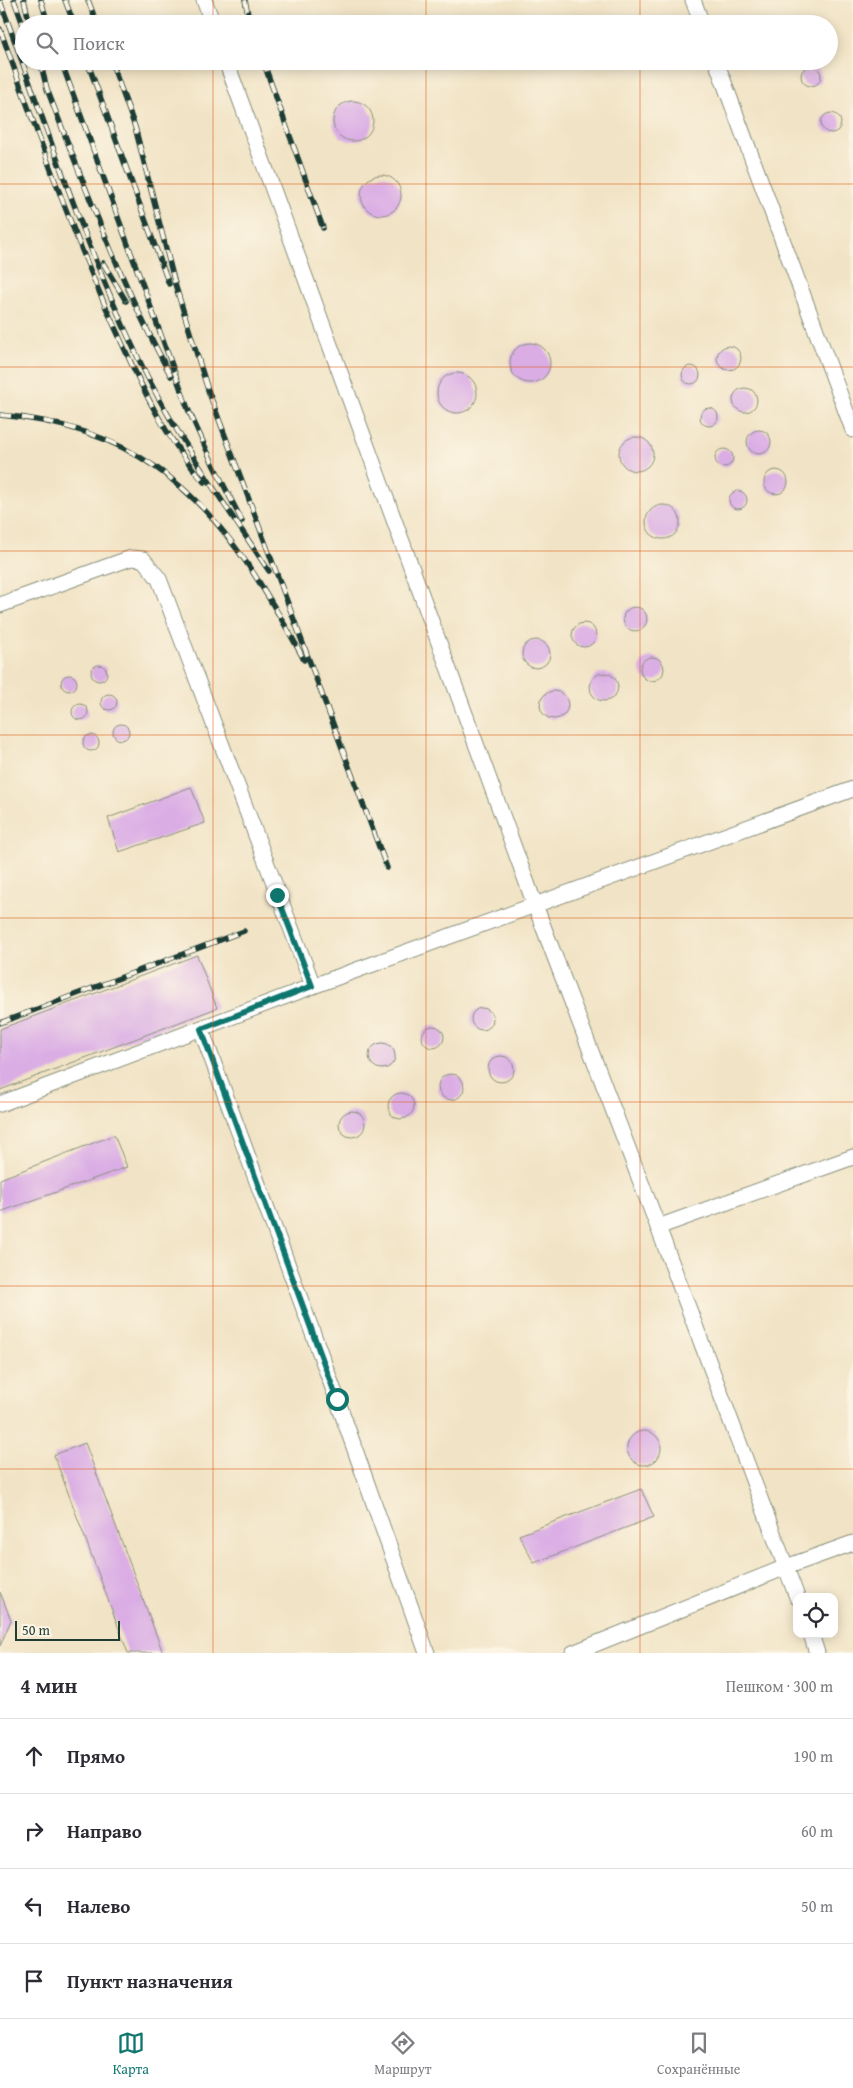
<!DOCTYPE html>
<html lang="ru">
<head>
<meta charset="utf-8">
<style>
  :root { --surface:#fff; --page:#f7f7f7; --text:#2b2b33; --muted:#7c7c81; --line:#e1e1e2; --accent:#0f766e }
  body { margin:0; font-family:"Gentium Book Plus",serif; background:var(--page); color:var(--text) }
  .controls { position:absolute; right:15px; bottom:15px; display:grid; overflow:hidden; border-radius:10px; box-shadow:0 2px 12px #0003 }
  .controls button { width:45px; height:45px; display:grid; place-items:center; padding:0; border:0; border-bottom:1px solid var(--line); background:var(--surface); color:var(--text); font:25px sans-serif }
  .scale { position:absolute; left:15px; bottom:12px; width:105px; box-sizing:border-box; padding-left:5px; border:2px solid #1f3d34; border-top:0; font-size:14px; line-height:18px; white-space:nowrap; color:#1f3d34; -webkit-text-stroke:4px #fcf5e5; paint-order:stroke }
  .stop { position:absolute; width:15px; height:15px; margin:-11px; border:4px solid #0f766e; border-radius:50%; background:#fff }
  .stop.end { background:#0f766e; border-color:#fff; box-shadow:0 1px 5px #0008 }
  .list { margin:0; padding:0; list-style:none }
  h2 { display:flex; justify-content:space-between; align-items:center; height:65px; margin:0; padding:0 20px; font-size:21px }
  h2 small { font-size:16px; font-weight:400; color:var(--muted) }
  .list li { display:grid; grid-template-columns:32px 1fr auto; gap:15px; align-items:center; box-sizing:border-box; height:75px; padding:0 20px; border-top:1px solid var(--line) }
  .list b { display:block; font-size:19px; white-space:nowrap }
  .list em { font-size:16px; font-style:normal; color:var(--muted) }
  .icon { flex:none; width:28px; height:28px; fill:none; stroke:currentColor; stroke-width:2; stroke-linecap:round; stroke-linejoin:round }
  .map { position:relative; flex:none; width:853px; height:1653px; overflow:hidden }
  .search { position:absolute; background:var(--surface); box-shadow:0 2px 12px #0003; left:15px; right:15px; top:15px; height:55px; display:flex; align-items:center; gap:12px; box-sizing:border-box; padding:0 18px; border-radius:28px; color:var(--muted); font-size:19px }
  .sheet { height:365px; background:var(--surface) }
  nav { display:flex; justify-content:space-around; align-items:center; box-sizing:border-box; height:70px; border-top:1px solid var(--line); background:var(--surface); font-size:14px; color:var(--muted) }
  nav a { display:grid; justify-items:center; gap:2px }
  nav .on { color:var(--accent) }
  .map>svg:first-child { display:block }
</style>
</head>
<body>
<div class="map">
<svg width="853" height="1653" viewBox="0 0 853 1653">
  <rect width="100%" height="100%" fill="#fcf5e5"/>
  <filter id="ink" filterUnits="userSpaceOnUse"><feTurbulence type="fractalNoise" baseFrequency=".02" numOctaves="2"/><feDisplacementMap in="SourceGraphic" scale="10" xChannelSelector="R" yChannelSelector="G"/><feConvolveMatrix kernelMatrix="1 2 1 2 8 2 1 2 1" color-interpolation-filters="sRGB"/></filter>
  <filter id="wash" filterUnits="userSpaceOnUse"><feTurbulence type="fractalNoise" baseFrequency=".0096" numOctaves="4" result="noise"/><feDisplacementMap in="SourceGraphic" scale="20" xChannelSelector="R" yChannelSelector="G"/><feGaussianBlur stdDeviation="1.12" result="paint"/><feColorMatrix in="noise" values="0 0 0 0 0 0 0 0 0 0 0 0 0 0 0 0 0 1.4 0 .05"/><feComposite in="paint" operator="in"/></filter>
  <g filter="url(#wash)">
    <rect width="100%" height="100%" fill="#f1e3c5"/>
    <g id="blocks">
      <g fill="#daade5">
        <circle cx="811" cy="76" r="10"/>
        <circle cx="353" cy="121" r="20"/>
        <circle cx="831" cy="123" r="10"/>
        <circle cx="381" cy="195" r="20"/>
        <circle cx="530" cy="363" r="20"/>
        <circle cx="729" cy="358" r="12"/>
        <circle cx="691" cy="375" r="9"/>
        <circle cx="457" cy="393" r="20"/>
        <circle cx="745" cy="400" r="12"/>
        <circle cx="709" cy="417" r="9"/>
        <circle cx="759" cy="442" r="12"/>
        <circle cx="636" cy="454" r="17"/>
        <circle cx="724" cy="458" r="9"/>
        <circle cx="776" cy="482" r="12"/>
        <circle cx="738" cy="500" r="9"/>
        <circle cx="663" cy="522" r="17"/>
        <circle cx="635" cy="619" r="12"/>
        <circle cx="584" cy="635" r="12"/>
        <circle cx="536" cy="654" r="14"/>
        <circle cx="652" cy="669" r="12"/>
        <circle cx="99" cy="673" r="8"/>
        <circle cx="604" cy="687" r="14"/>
        <circle cx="69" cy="683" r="8"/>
        <circle cx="554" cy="705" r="14"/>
        <circle cx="109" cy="702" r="8"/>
        <circle cx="80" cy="712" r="8"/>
        <circle cx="121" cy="732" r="8"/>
        <circle cx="91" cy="743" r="8"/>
        <polygon points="191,787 205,823 119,852 108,818"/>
        <polygon points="197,955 217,1008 0,1090 0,1029"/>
        <circle cx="482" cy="1019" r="11"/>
        <circle cx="433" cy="1037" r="11"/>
        <circle cx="382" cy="1056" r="13"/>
        <circle cx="501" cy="1069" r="13"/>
        <circle cx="451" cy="1087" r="13"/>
        <circle cx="401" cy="1106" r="13"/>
        <circle cx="352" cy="1124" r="13"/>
        <polygon points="114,1135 127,1167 0,1212 0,1179"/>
        <circle cx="644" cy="1448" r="17"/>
        <polygon points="85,1443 163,1653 128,1653 54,1455"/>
        <polygon points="641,1489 654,1517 534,1563 519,1535"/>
        <polygon points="0,1592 11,1620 0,1646"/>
      </g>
    </g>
  </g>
  <g filter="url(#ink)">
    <use href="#blocks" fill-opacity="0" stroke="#88907c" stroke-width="1"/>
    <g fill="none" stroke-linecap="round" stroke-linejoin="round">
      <defs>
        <g id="minor">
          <polyline points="204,0 213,24"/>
          <polyline points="693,0 702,24"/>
          <polyline points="226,61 535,905 658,1227 797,1597"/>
          <polyline points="716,61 853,430"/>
          <polyline points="0,605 131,558 143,559 159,579 313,986 0,1104"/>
          <polyline points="313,986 853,789"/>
          <polyline points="201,1029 337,1399 427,1653"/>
          <polyline points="658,1227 853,1157"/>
          <polyline points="811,1634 817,1653"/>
          <polyline points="573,1653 786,1567 853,1543"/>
        </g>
      </defs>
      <use href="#minor" stroke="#88907c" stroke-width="17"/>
      <use href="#minor" stroke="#fff" stroke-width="15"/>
      <defs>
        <g id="rail">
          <polyline points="14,0 24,27"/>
          <polyline points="24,0 30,24"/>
          <polyline points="41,0 48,24"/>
          <polyline points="65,0 74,24"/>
          <polyline points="88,0 97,24"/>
          <polyline points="245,0 250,24"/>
          <path d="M0,1C47,127 88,258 148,378C183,446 227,508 269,571"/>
          <path d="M0,29C37,131 72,234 117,332C141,386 165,438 204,482"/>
          <path d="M40,61L47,89C85,187 121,284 171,376"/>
          <polyline points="61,61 188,409 214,466 242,521"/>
          <polyline points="87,61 169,284"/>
          <polyline points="111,61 135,127 175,284 208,390 387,868"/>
          <polyline points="263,61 323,228"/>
          <polyline points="103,263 126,301"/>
          <path d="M0,415C126,426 200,484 264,590C278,613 292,636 304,660"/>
          <polyline points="0,1023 244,931"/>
        </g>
      </defs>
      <use href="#rail" stroke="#1f3d34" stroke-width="5.5"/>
      <use href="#rail" stroke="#fcf5e5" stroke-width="4" stroke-dasharray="11" stroke-linecap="butt"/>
    </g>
  </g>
  <g fill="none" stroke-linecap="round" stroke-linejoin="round" filter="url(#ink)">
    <polyline stroke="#0f766e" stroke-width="6" points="277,895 312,986 201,1029 337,1399"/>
  </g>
  <path fill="none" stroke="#de580e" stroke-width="1" stroke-opacity="0.55" d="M213,0V24M426,0V24M640,0V24M213,61V1653M426,61V1653M640,61V1653M0,184H853M0,367H853M0,551H853M0,735H853M0,918H853M0,1102H853M0,1286H853M0,1469H853"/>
</svg>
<div class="controls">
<button><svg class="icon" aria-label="locate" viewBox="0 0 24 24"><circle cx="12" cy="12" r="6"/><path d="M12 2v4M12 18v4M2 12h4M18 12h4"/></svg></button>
</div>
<div class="scale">50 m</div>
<div class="stop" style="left:337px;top:1399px"></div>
<div class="stop end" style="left:277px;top:895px"></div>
<div class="search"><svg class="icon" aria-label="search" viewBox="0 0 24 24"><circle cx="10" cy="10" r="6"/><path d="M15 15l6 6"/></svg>Поиск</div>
</div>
<section class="sheet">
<h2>4 мин<small>Пешком · 300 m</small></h2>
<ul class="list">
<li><svg class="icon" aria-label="ahead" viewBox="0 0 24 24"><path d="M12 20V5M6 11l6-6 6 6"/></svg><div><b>Прямо</b></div><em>190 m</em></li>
<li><svg class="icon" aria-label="right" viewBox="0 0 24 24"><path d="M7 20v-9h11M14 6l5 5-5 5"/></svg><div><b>Направо</b></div><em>60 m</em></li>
<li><svg class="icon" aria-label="left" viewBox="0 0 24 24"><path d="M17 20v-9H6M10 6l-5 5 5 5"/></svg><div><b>Налево</b></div><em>50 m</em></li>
<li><svg class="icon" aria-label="arrive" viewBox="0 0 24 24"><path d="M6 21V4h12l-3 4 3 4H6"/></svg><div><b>Пункт назначения</b></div></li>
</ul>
</section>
<nav>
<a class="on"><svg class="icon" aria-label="map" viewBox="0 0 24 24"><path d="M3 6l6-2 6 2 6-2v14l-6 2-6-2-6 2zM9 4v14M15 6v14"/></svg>Карта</a>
<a><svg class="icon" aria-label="directions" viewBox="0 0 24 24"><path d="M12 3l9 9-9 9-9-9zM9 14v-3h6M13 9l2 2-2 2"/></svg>Маршрут</a>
<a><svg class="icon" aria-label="saved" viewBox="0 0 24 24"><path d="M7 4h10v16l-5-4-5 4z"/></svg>Сохранённые</a>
</nav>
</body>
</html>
